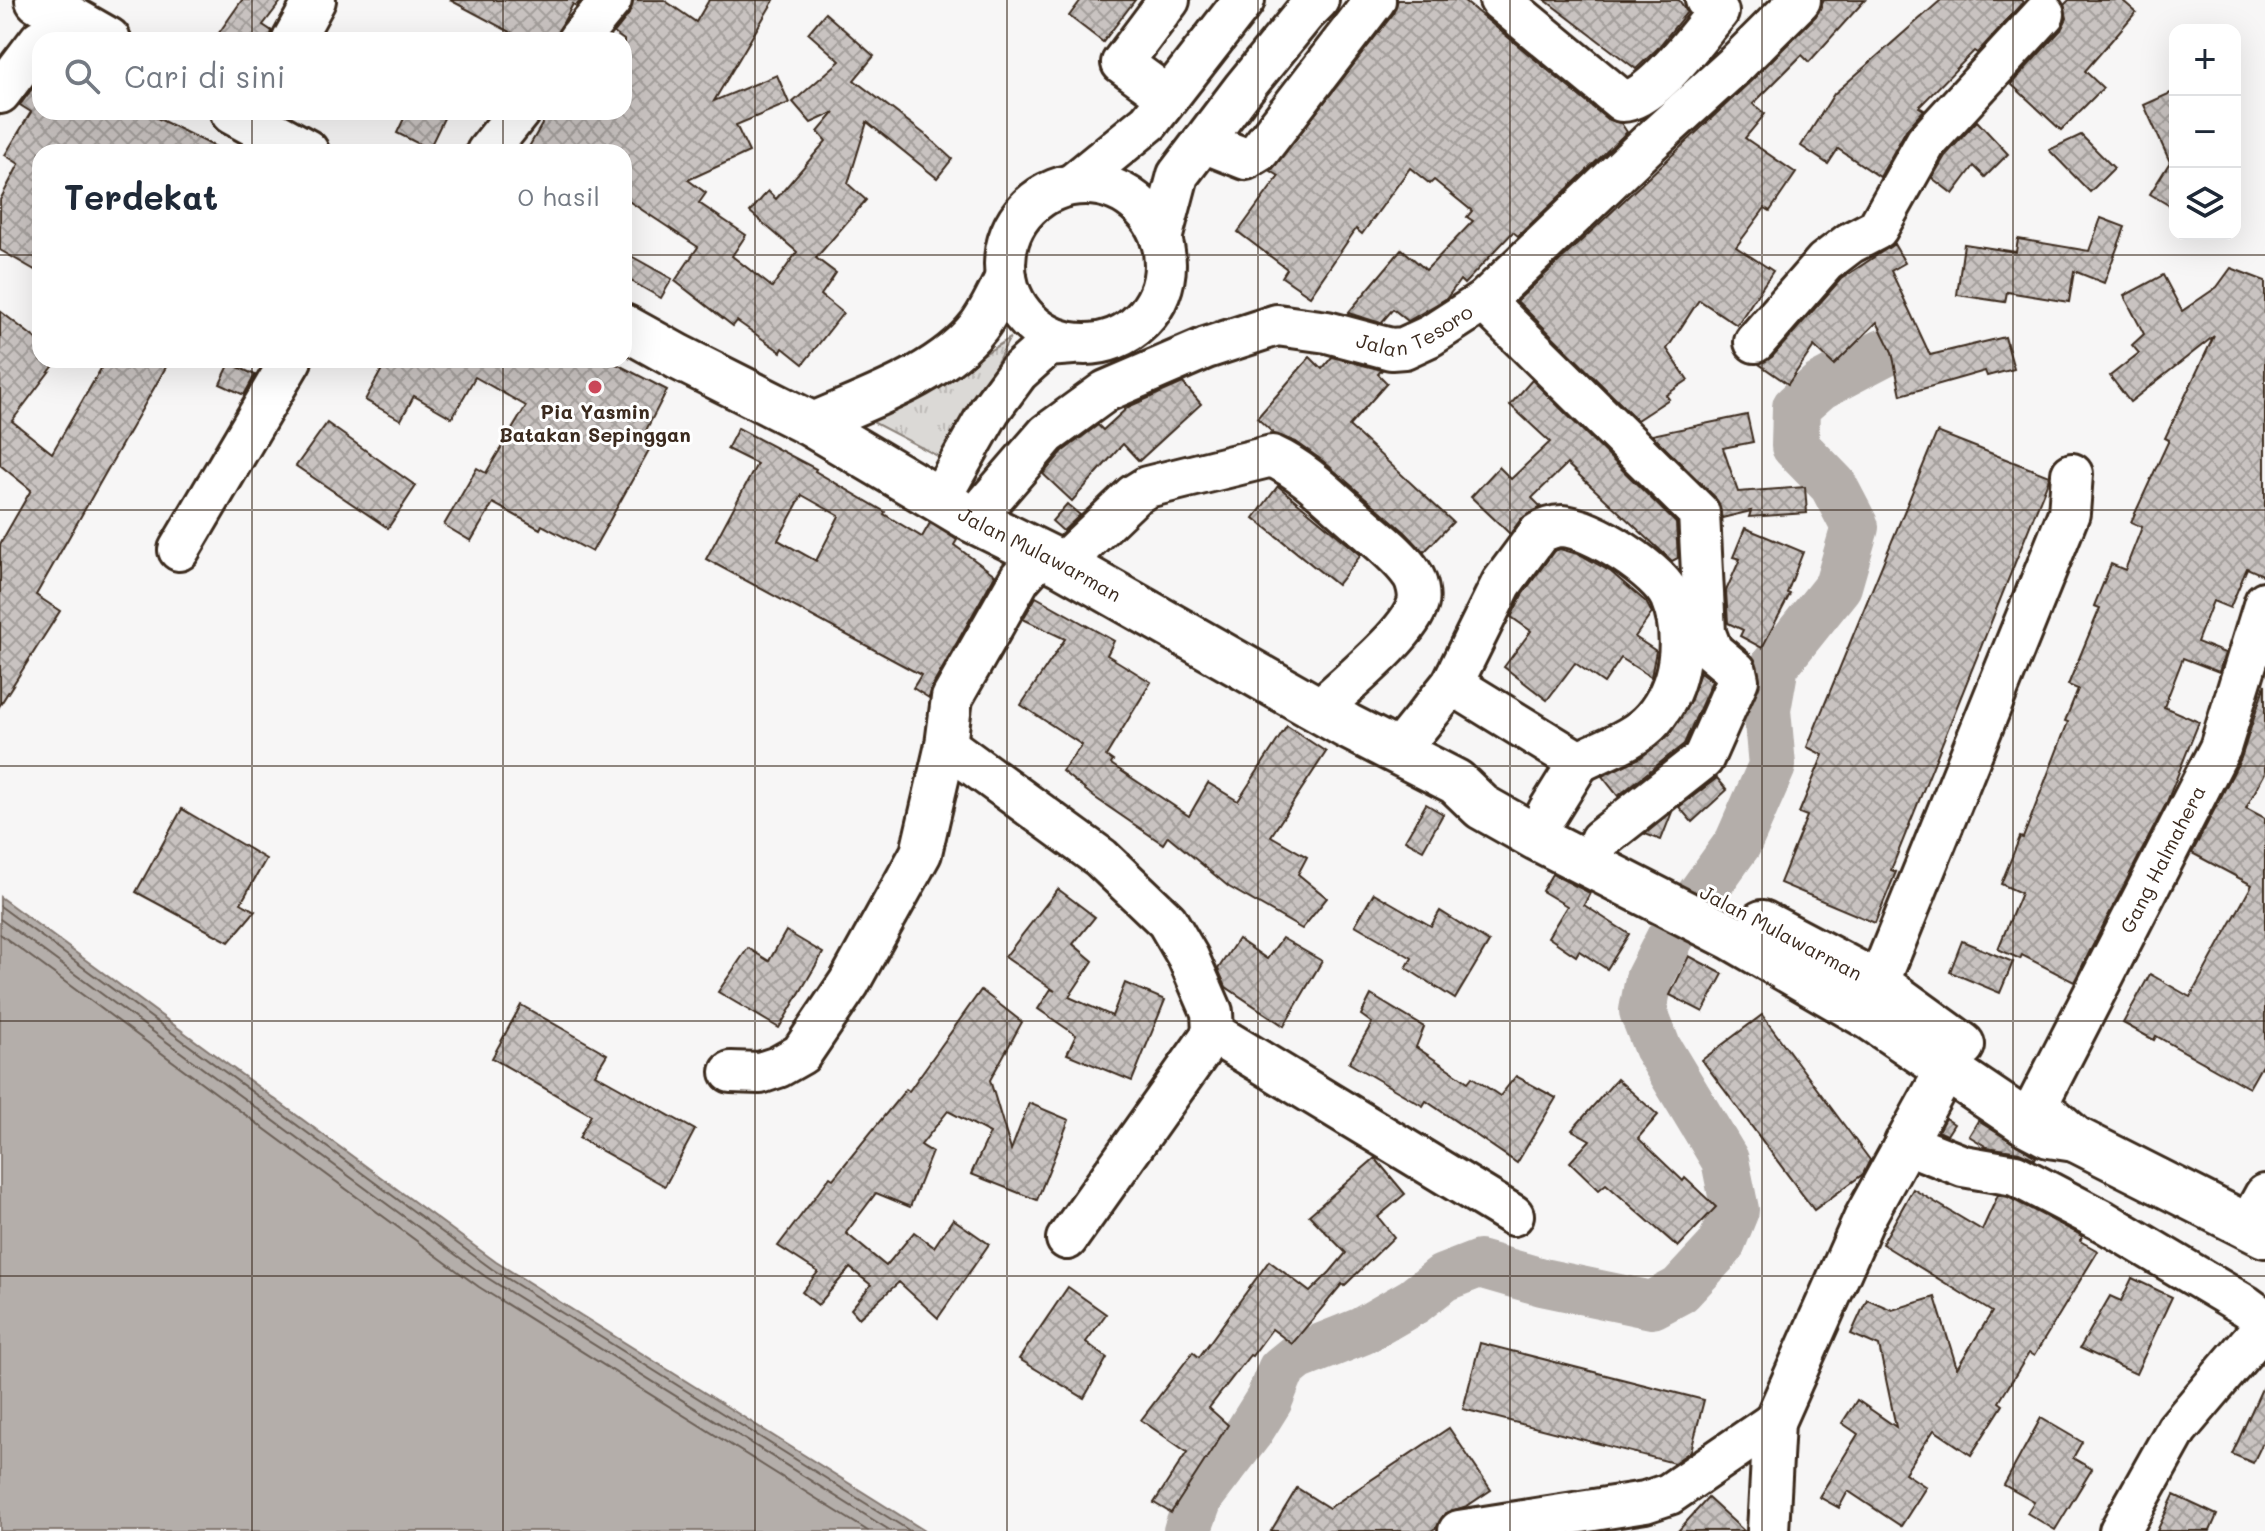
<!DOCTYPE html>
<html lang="id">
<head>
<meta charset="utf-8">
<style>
  :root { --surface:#fff; --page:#f2f2f3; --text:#1f2937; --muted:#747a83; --line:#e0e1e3 }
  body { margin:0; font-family:Mali,sans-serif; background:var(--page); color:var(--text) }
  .controls { position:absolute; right:24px; top:24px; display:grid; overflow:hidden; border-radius:16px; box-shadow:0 8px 32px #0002 }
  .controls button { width:72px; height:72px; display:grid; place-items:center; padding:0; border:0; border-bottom:2px solid var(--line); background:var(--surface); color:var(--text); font:40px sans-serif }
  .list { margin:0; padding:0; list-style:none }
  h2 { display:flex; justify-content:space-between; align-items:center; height:104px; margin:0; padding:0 32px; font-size:34px }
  h2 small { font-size:26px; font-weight:400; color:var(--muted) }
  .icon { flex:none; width:44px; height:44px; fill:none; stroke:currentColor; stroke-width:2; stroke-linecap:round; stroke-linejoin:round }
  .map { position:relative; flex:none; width:2265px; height:1531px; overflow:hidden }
  .search { position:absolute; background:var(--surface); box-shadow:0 8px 32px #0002; left:32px; top:32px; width:600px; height:88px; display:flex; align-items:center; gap:20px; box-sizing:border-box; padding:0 28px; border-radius:24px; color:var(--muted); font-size:30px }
  .panel { position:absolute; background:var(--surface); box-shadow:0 8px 32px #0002; left:32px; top:144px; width:600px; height:224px; border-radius:24px }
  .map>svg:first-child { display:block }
</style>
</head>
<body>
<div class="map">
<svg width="2265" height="1531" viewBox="0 0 2265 1531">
  <defs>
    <pattern id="park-tufts" width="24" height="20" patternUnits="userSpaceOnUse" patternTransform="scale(2)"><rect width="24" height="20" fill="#dbd9d6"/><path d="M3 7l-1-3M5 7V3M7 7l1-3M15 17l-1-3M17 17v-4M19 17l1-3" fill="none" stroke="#bdbab7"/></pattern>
    <pattern id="building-cross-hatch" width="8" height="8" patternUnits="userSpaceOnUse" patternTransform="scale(2)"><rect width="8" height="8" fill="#c9c3c1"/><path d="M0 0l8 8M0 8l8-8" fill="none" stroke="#a49f9c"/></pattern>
  </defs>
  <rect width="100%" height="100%" fill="#f7f6f6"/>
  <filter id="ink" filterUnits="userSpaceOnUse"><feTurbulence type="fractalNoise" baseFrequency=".0125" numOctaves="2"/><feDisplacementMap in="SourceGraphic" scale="16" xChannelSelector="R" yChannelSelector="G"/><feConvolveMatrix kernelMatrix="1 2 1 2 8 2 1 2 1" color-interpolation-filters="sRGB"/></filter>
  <g filter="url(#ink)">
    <polygon fill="url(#park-tufts)" stroke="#8b827a" stroke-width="2" points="1009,339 947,461 865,418 923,391"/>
    <polygon fill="#b4aeaa" stroke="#847972" stroke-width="2" points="0,897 496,1262 925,1531 0,1531"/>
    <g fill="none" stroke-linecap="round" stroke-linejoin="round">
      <g stroke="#6b5f56" stroke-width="2">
        <polyline points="0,906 492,1269 910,1531"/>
        <polyline points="0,919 486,1277 891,1531"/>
        <polyline points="0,934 479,1287 868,1531"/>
      </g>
      <polyline stroke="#b4aeaa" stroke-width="48" points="1187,1531 1200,1496 1249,1432 1269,1400 1281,1370 1297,1357 1362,1331 1414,1301 1443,1278 1479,1264 1542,1282 1652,1305 1680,1290 1720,1247 1735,1210 1725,1160 1657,1047 1643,1011 1649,979 1671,936 1738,843 1772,766 1767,710 1775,665 1838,586 1855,527 1833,485 1795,446 1796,407 1820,386 1883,353"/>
    </g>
    <g fill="url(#building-cross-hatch)" stroke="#3b2a1e" stroke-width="2" fill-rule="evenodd">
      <polygon points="242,0 282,0 263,25 272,31 270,40 214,40"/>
      <polygon points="450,0 581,0 576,6 573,4 554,40 525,40"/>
      <polygon points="633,0 664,0 696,22 709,0 774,0 714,101 777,75 789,103 736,125 749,152 688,180 706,193 699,203 746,235 732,256 772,287 797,252 750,212 768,191 776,199 826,141 818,132 835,112 811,123 793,102 840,61 808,33 825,13 874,56 854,80 927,136 952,159 937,178 867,122 848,184 866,200 816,258 836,273 821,295 843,313 803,364 783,348 781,352 737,321 733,326 675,281 698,247 624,198 624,152 526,152 549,112 624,112 624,40 614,33 629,14"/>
      <polygon points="1081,0 1135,0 1103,42 1069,16"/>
      <polygon points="1398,0 1463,0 1607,119 1621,123 1627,132 1518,236 1513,232 1464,284 1460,280 1447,298 1408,321 1393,309 1381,323 1348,313 1402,249 1426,270 1473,221 1467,217 1472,211 1434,180 1430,184 1410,168 1362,234 1356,229 1310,296 1282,277 1287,269 1238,232 1279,176 1271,171 1393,14"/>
      <polygon points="1545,0 1679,0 1687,12 1657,49 1636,69"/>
      <polygon points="1824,0 1865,0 1809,62 1802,55 1753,104 1765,114 1745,138 1796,173 1770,211 1765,208 1736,247 1773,271 1737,325 1699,300 1667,349 1688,380 1666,395 1669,399 1637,420 1517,301 1751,81 1816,16"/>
      <polygon points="1941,0 2021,0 2023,2 1977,53 1974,51 1919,107 1924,110 1906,130 1880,177 1838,149 1828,164 1801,146 1834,94"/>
      <polygon points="2069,0 2122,0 2136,12 2085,71 2103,88 2061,130 2011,84 2061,30 2067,18 2064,5"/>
      <polygon points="40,78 40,112 145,112 226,152 40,152 40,273 0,250 0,200 19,164 5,155 31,112 20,105"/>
      <polygon points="2175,91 2175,209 2150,194 2170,162 2144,105"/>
      <polygon points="407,112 447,112 429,149 397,133"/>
      <polygon points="1977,121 2008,154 1985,177 1974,166 1953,194 1932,178 1945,156"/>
      <polygon points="2081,135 2114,168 2090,192 2049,150"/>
      <polygon points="2101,218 2125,227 2104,283 2074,271 2069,302 2007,292 2005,302 1957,295 1964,244 2016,252 2018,239 2089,251"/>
      <polygon points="1894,244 1905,263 1891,271 1930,355 2005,337 2014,369 1987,376 1985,371 1901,395 1892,352 1877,322 1834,365 1814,346 1788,384 1759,364 1772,357 1841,279"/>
      <polygon points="624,252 672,279 661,298 624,277"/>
      <polygon points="2231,268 2265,281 2265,576 2247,568 2230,608 2213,601 2197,642 2225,653 2219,672 2183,658 2164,707 2199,722 2166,804 2074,982 2022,955 2020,959 1998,949 2021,893 2001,884 2020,837 2023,838 2068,722 2065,721 2078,689 2068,685 2100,608 2094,606 2111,564 2125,570 2142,527 2131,522 2169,440 2165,438 2214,336 2130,402 2110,376 2139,353 2132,345 2144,334 2124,296 2163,275 2182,311 2217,287"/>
      <polygon points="0,311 40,342 40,360 58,360 12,421 52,453 106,360 170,360 36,595 60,611 0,705 0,544 31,490 0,465"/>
      <polygon points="1310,357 1322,369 1332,357 1382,370 1378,374 1387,383 1349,426 1453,522 1424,552 1405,532 1323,461 1296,442 1274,434 1257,418"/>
      <polygon points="387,360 609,360 667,390 643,436 654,441 592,552 542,525 540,529 493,503 471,541 444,525 477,468 486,473 526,406 475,377 452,418 414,396 401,420 365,400"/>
      <polygon points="230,363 255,375 244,395 220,384"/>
      <polygon points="1532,380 1676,523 1678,558 1672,561 1567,464 1532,498 1541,507 1521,519 1510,534 1471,497 1499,467 1511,479 1550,442 1510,405"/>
      <polygon points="1183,383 1201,404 1139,461 1123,444 1072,501 1043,474 1063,451 1098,425 1103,430 1128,407"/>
      <polygon points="1747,415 1753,442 1723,448 1738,492 1805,487 1807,513 1749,517 1751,511 1722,518 1715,497 1652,435"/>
      <polygon points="327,423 416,486 388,528 296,466"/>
      <path d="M738,428L816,469L815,471L885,512L884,514L922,537L930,523L957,540L954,545L995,575L932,687L929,698L913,688L921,675L706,559L757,464L727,449ZM802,495L839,516L816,561L778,540Z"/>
      <polygon points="1937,432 2049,476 2048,481 1891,870 1896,872 1875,923 1780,883 1807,816 1799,813 1823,755 1807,747"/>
      <polygon points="1278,486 1361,555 1337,585 1254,518"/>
      <polygon points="1067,504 1080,515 1063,531 1052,521"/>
      <polygon points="1745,528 1803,552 1787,593 1790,594 1762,648 1740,636 1743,630 1728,623 1726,591 1740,559 1733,557"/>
      <polygon points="1560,549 1581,555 1611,572 1646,602 1652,613 1635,637 1656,651 1651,677 1621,658 1604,683 1575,663 1547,700 1504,667 1531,631 1511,617 1522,595 1554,551"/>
      <polygon points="1036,597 1114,641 1107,655 1151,682 1106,756 1113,761 1111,764 1189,816 1208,783 1238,801 1287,726 1326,752 1271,836 1307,857 1298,874 1327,898 1302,929 1229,887 1168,836 1163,844 1094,797 1062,771 1082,745 1021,705 1065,639 1023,619"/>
      <polygon points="1700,672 1712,681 1684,744 1618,796 1602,776 1640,758 1669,735 1690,702"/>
      <polygon points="2265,684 2265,773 2246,808 2265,818 2265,1060 2249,1088 2156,1036 2154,1040 2123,1023 2150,974 2190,997 2252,885 2192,853 2241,758"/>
      <polygon points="1717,778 1727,790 1692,822 1679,807"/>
      <polygon points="1426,804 1443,814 1423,850 1405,840"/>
      <polygon points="182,809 266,859 241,903 255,911 229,942 136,892"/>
      <polygon points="1672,812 1661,840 1645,834"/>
      <polygon points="1552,874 1590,893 1584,905 1629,934 1607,969 1579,951 1576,956 1548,937 1567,906 1542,891"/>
      <polygon points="1058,889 1095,917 1073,944 1093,961 1069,997 1112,1016 1125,983 1165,1000 1132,1081 1067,1054 1076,1035 1038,1009 1051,989 1055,991 1005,957"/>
      <polygon points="1374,893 1431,926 1440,911 1489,942 1455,999 1406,968 1412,958 1355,925"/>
      <polygon points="786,931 823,953 779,1028 718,992 748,948 769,961"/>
      <polygon points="1282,938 1322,961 1284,1026 1226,987 1218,969 1238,939 1267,959"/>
      <polygon points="1962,941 2013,962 2000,993 1950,972"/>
      <polygon points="1689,956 1723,974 1703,1012 1670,995"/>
      <polygon points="981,990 1022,1022 990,1080 1011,1150 1029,1103 1069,1120 1037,1200 971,1174 990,1133 948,1111 921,1145 932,1152 910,1207 876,1193 846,1233 886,1266 914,1232 934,1247 953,1219 989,1244 938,1318 899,1282 859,1318 851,1309 871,1285 850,1268 818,1305 802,1292 818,1272 778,1246 830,1177 833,1179 906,1089 909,1091"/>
      <polygon points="1371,995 1424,1027 1416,1047 1468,1082 1472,1077 1500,1096 1516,1076 1556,1098 1517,1163 1426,1101 1423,1106 1349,1063 1372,1023 1361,1015"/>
      <polygon points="521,1005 607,1054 595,1074 695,1130 665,1186 579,1138 591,1115 492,1058"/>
      <polygon points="1762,1015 1870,1160 1863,1174 1814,1210 1702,1060"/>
      <polygon points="1617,1079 1658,1115 1638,1138 1683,1181 1685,1178 1716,1207 1678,1247 1606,1184 1599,1190 1570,1162 1590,1140 1572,1130"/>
      <polygon points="1945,1118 1954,1124 1947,1135 1938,1131"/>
      <polygon points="1978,1121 2036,1157 2035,1159 2019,1152 1987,1147 1969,1136"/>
      <polygon points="1375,1158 1405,1194 1378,1217 1394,1237 1344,1286 1342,1284 1292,1344 1272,1329 1252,1356 1250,1355 1209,1408 1228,1425 1171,1513 1154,1503 1187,1452 1141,1420 1193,1352 1199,1357 1269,1261 1310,1292 1330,1272 1346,1253 1309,1215"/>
      <polygon points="1913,1189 1982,1230 1998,1195 2008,1197 2083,1236 2080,1241 2098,1251 2034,1356 2029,1353 1999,1402 2003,1405 1971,1455 1934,1430 1905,1473 1926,1487 1901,1526 1848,1491 1839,1508 1819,1497 1858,1434 1842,1423 1857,1400 1896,1427 1879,1346 1851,1334 1867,1299 1892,1310 1935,1297 1957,1368 1992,1312 1882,1244"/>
      <polygon points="2132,1278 2172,1297 2136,1374 2080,1348 2110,1296 2121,1301"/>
      <polygon points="1068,1287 1106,1314 1086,1342 1107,1358 1084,1398 1019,1359"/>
      <polygon points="1480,1343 1704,1400 1691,1451 1674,1463 1463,1409"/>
      <polygon points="2265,1382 2265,1438 2253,1463 2232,1454"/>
      <polygon points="2041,1418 2082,1442 2073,1458 2092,1469 2055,1530 2027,1513 2034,1502 2004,1485"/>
      <polygon points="1449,1428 1491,1490 1467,1506 1445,1513 1437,1527 1431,1531 1271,1531 1297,1488 1329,1508"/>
      <polygon points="2174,1495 2217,1515 2210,1531 2157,1531"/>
      <polygon points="1708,1498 1744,1531 1678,1531"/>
    </g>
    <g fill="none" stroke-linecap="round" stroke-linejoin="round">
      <defs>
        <g id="minor">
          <path d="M1500,0L1622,101C1653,100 1698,35 1718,12L1706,0"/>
          <polyline points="293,40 315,0"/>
          <polyline points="578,40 611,0"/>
          <polyline points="0,93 40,40"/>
          <polyline points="1167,96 1122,63 1169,0"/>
          <polyline points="1203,142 1246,159 1259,151 1375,0"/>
          <polyline points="487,152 519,112"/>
          <polyline points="1073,184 1149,122 1244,0"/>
          <circle cx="1085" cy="264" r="80"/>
          <polyline points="1161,239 1178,175 1244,88 1305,13 1318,0"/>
          <polyline points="1484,301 1699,513 1705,633 1712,651 1736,671 1738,680 1703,759 1600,840"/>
          <polyline points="1755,342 1825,262 1850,243 1877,229 1926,142 2044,14"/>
          <path d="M811,424C867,399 940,376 979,326C990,311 998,294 1006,277"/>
          <polyline points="939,500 990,410 1018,372 1047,346 1073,344"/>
          <path id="s1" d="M973,520L1047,434L1106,391L1206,348L1277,325L1327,332L1391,349L1404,348L1430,336L1484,301L1648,144L1735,65L1800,0"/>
          <polyline points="179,550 291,360"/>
          <path d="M1062,564L1134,495L1147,487L1272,456C1307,472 1335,503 1364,527C1380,541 1400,556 1412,574C1417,581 1420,595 1418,603C1410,634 1344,686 1319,710"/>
          <path d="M1452,684L1502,583L1539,533C1547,529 1553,526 1562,526C1591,527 1660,571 1671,598C1687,638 1681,686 1653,719C1636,739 1602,750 1579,762"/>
          <polyline points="946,745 1101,858 1167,921 1188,957 1212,1012 1213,1033 1067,1239"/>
          <polyline points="1398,751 1452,684 1579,762 1548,812"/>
          <polyline points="1878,984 2069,513 2072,474"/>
          <polyline points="1213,1033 1513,1215"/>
          <polyline points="731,1072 760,1073 778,1067 801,1054 849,983 921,853 946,745 952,698 1020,578 1042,554"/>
          <path id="s2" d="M2037,1105L2220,748L2265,602"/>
          <polyline points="1905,1143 1963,1166 2015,1175 2103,1221 2246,1306 2265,1320"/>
          <polyline points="2248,1226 2265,1195"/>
          <polyline points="1459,1531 1645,1502 1669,1494 1774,1422 1865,1217 1947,1068"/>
          <polyline points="1768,1531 1774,1422"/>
          <polyline points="2120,1531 2177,1429 2265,1325"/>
        </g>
        <g id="highway">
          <polyline points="38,0 108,40"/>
          <polyline points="233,112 306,152"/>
          <path id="s3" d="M624,327L678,357L811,424L973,520L1062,564L1347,726L1456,782L1482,807L1537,838L1733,938L1871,1018L2028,1124L2049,1135L2075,1139"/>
          <polyline points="1762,923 1878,984 1962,1045"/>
          <polyline points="2052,1119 2075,1139 2265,1235"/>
        </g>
      </defs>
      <use href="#minor" stroke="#3b2a1e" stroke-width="46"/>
      <use href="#highway" stroke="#3b2a1e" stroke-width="50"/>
      <use href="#minor" stroke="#fff" stroke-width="40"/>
      <use href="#highway" stroke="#fff" stroke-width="44"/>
    </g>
  </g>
  <path fill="none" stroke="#3b2a1e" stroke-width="2" stroke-opacity="0.55" d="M252,0V40M503,0V40M755,0V1531M1007,0V1531M1258,0V1531M1510,0V1531M1762,0V1531M2013,0V1531M252,112V152M503,112V152M0,255H40M624,255H2265M252,360V1531M503,360V1531M0,510H2265M0,766H2265M0,1021H2265M0,1276H2265"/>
  <circle fill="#d1495b" stroke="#fff" stroke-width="3" cx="595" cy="387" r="8"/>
  <g text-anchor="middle" stroke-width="6" stroke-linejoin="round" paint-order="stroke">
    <g font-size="20" fill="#3b2a1e" stroke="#fff">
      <text dy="7" stroke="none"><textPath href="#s1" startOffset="514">Jalan Tesoro</textPath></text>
      <text dy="7" stroke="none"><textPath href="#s3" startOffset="474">Jalan Mulawarman</textPath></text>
      <text dy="7" stroke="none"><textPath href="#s2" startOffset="276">Gang Halmahera</textPath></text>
      <text transform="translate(1781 933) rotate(28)" y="7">Jalan Mulawarman</text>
    </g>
    <g font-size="20" font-weight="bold" fill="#3b2a1e" stroke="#fff">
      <text x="595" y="419">Pia Yasmin<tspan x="595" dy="23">Batakan Sepinggan</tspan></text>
    </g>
  </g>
</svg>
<div class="controls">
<button>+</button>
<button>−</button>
<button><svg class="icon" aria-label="layers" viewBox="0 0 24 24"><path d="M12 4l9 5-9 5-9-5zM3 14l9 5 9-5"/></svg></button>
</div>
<div class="search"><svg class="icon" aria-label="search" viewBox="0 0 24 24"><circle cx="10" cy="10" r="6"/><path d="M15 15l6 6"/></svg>Cari di sini</div>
<section class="panel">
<h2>Terdekat<small>0 hasil</small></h2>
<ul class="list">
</ul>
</section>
</div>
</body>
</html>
